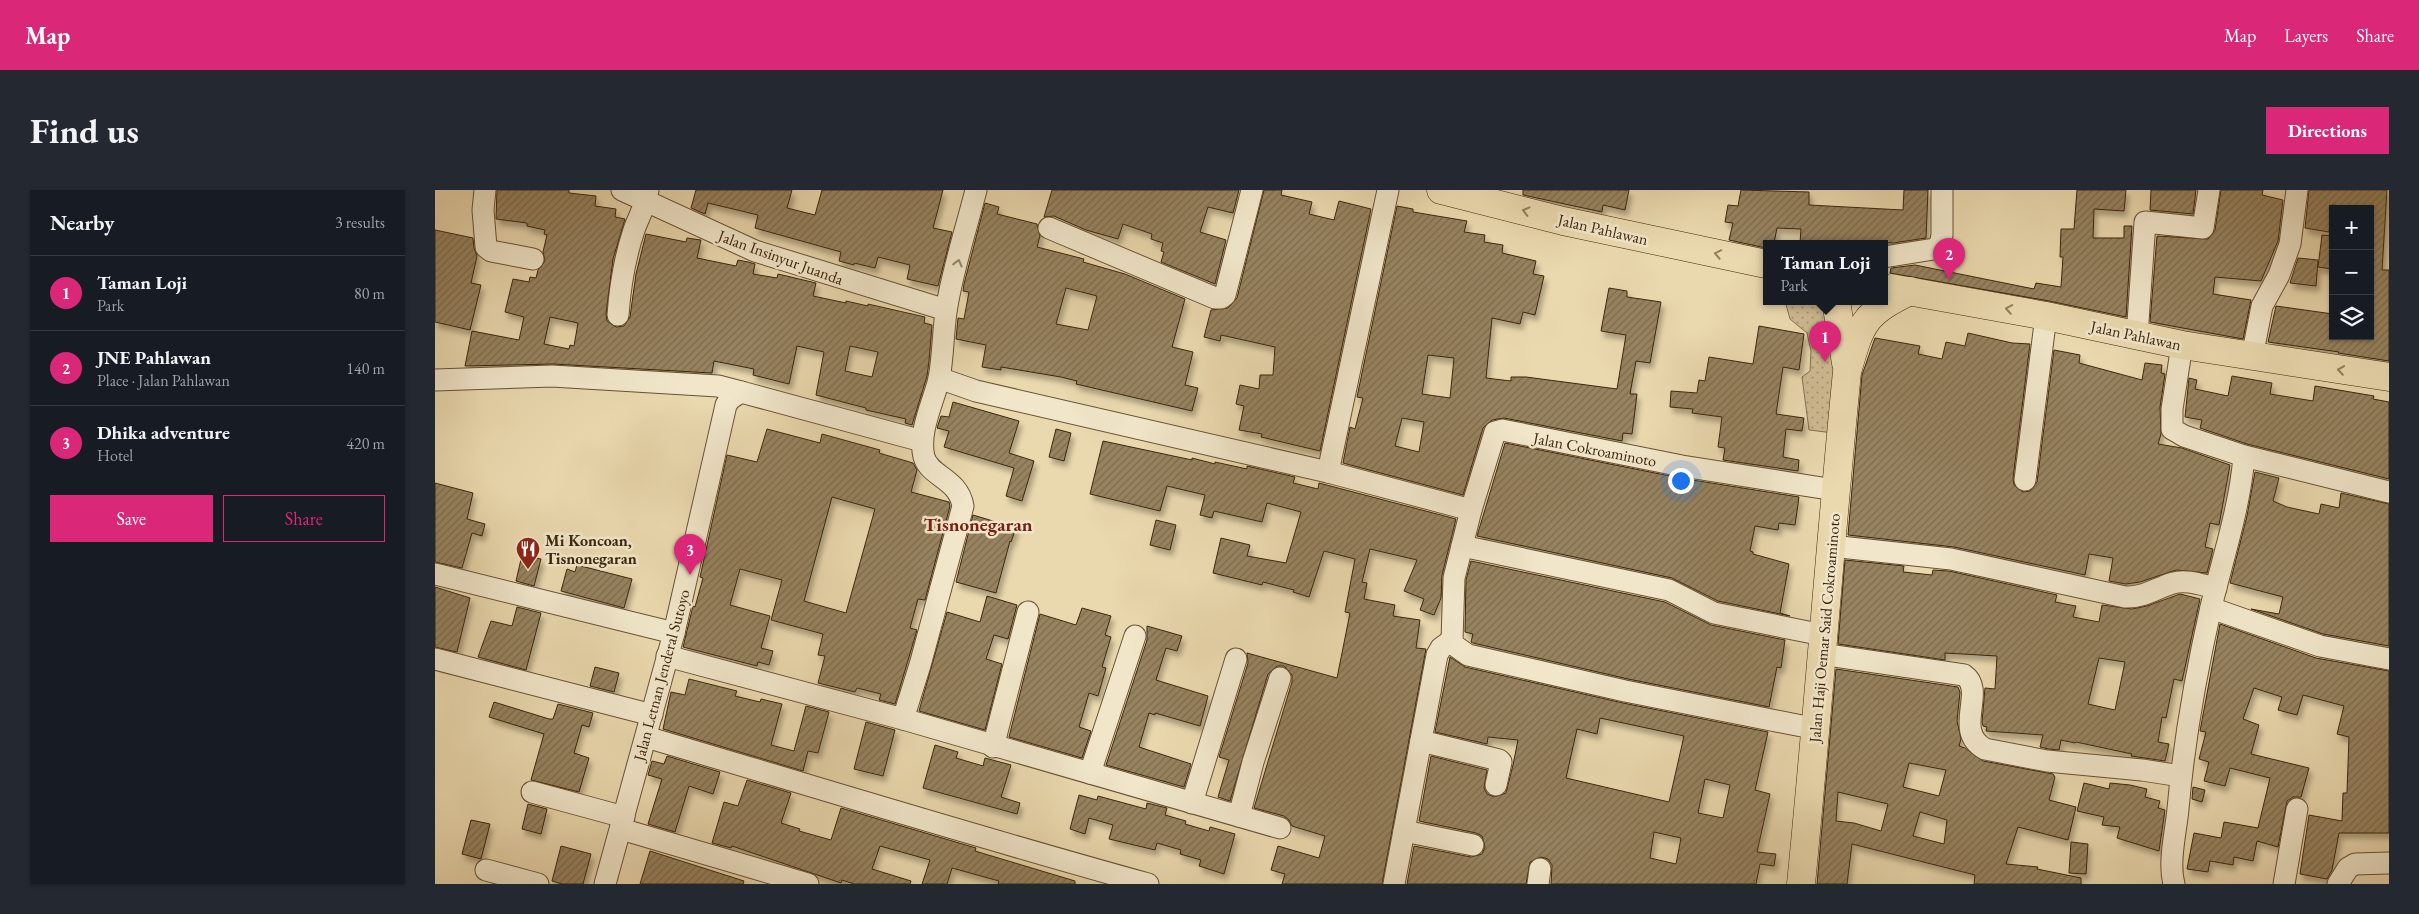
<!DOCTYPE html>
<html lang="en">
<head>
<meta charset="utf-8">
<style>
  :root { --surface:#171b24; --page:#242831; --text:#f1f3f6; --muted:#9ea1a6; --line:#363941; --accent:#db2777 }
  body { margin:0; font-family:"EB Garamond",serif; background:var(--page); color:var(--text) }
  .controls { position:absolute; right:15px; top:15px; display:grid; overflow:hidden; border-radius:0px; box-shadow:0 1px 4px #0004 }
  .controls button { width:45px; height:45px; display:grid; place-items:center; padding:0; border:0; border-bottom:1px solid var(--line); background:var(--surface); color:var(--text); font:25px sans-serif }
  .you { position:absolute; left:1245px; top:290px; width:18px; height:18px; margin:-12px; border:4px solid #fff; border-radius:50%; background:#1a73e8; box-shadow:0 0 0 8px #1a73e833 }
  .badge { display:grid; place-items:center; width:32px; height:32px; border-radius:50%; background:var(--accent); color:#fff; font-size:16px; font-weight:700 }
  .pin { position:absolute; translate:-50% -41px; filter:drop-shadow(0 1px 2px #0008) }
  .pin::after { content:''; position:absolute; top:26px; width:18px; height:15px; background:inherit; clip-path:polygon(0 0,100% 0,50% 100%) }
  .popup { position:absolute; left:1328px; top:50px; width:125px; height:65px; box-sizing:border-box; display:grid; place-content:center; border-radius:0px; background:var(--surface); filter:drop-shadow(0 1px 4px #0005); font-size:16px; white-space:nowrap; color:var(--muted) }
  .popup b { font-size:19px; color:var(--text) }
  .popup::after { content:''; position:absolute; left:50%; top:100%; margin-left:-10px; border:10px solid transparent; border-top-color:var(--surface) }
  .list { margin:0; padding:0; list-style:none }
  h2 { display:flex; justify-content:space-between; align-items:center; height:65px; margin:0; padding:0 20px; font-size:21px }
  h2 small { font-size:16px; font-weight:400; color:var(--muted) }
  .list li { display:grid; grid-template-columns:32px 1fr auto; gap:15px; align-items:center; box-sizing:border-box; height:75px; padding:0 20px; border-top:1px solid var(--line) }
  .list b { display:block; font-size:19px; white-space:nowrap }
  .list p { margin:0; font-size:16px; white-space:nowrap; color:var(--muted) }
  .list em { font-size:16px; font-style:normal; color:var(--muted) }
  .actions { display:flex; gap:10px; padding:15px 20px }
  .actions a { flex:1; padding:11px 0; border:1px solid var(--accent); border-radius:0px; text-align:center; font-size:18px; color:var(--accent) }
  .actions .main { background:var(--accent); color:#fff }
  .icon { flex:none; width:28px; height:28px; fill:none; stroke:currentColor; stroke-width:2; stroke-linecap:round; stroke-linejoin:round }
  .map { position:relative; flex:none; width:1954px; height:694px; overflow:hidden; border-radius:0px }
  header { display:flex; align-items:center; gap:30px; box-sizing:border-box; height:70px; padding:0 25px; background:var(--accent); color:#fff }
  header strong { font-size:24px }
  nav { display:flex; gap:28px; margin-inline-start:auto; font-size:18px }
  .intro { display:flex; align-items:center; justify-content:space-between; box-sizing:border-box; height:120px; padding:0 30px }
  h1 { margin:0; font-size:35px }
  .button { padding:12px 22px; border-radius:0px; background:var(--accent); color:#fff; font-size:18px; font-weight:700 }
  main { display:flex; gap:30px; padding:0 30px }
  aside { flex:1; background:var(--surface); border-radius:0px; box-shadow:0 1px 4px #0004 }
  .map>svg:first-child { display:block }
</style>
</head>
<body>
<header>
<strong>Map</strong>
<nav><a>Map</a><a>Layers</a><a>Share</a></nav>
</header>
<div class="intro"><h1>Find us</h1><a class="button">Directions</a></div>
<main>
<aside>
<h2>Nearby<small>3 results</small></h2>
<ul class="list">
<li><span class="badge">1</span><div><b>Taman Loji</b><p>Park</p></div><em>80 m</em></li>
<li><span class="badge">2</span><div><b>JNE Pahlawan</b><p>Place · Jalan Pahlawan</p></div><em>140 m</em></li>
<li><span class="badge">3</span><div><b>Dhika adventure</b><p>Hotel</p></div><em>420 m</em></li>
</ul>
<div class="actions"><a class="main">Save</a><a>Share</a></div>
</aside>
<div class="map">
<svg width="1954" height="694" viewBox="0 0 1954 694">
  <defs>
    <pattern id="park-dots" width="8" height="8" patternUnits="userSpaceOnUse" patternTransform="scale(1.25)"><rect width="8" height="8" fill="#cdba92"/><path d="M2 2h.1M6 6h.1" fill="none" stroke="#a89776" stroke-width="1.8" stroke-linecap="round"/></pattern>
    <pattern id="building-hatch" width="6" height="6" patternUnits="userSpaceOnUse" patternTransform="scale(1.25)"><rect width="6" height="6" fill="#978360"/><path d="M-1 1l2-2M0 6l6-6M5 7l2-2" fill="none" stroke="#7c6b4e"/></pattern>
    <filter id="shadow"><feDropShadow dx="3" dy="5.5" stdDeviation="2.5" flood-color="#0004"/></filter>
  </defs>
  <rect width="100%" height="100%" fill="#ead8ae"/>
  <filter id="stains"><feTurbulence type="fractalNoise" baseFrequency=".004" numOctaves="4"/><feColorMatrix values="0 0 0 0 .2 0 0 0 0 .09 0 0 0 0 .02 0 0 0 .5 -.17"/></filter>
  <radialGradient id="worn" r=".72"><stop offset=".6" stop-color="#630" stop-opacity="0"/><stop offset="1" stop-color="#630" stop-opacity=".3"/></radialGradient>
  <polygon fill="url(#park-dots)" stroke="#85704f" points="1350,111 1389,111 1402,132 1399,243 1374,240 1367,187 1375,181 1376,161 1372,143 1355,129"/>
  <g fill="url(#building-hatch)" stroke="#3d260c" fill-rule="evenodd" filter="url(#shadow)">
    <path d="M62,0H134V3L161,6L160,16L181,19L180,27L190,29L178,69L171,124L172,131L181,137L189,136L195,127L201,84L211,44L251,52L252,48L266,50L262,68L301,76L303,70L313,72L320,74L318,84L342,88L343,84L381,93L378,106L411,113V111L433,116V114L490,127L489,133L497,135L494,171L492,186L477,235L470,233L471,229L431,220V218L381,205L389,162L362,156L354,194L318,185L319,179L279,171L277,183L118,174L30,176L37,141L84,150L89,127L70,122L78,89L94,92L95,87L101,88L103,80L110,71L108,62L112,45L109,44L110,40L92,36V33L61,29ZM115,127L143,133L139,156L135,155L134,159L109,154ZM415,156L443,162L437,187L410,181Z"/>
    <polygon points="261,0 357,0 352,18 380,25 387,0 508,0 498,38 517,42 503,96 472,89 475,75 443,67 440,78 419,73 419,75 404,71 406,62 320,38 323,25 273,13 270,24 256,18"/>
    <polygon points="617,0 804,0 798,23 773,17 765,42 791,50 780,94 726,72 729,62 726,61 728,53 716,49 717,44 688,34 683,49 651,40 619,26 609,27"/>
    <polygon points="829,0 847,0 846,5 877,12 874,24 899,30 904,11 936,19 885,261 826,247 827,244 804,240 809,216 801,214 805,195 824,199 825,185 838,185 840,157 786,145 785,151 769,147 776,120 793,118 802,108"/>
    <polygon points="1088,0 1194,0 1190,20 1168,15 1167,22 1088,5"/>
    <polygon points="1306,0 1374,2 1374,15 1468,20 1469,0 1493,0 1491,48 1458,53 1420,51 1420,53 1365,53 1366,39 1342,38 1339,53 1331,53 1331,58 1294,50 1298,33 1290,32 1293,15 1303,16"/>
    <polygon points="1642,0 1691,0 1689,21 1659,19 1658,48 1689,48 1689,36 1697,36 1691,127 1614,111 1455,83 1456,78 1480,75 1599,99 1601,93 1626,97 1628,67 1625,67 1626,39 1639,39"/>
    <polygon points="1716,0 1761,0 1758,24 1715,20"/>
    <polygon points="1786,0 1828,0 1827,5 1848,10 1843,51 1826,91 1780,87 1778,104 1816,110 1808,149 1715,132 1722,46 1773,49 1780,40"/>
    <polygon points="1874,0 1952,0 1947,80 1954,80 1954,171 1903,163 1904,162 1833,152 1841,116 1898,124 1898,146 1935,146 1935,19 1897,15 1894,42 1870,38"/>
    <path d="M550,13L564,17L562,24L602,34L605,46L602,57L649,69L648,72L690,84L750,109L737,157L758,162L750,195L763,198L757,221L641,194L642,191L626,187L566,177V180L547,177L551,155L521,149L523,128L529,129L534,102L528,101L529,94ZM631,98L662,106L653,140L621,134Z"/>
    <path d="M962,16L978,19V22L1032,31L1029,42L1050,45L1049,52L1068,55L1067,63L1101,71L1098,84L1109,86L1100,125L1088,122L1085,134L1057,128L1051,188L1076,191V187H1091L1182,199L1191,145L1166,141L1174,98L1192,101V107L1226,112L1215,173L1201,171L1195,204H1202L1197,244L1188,243L1187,251L1069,228L1057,230L1048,238L1028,305L908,273L915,237L920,239L928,208L922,207ZM993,165L1019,168L1015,208L987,204ZM967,228L989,232L984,262L960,256Z"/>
    <polygon points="0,40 38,48 39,58 42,66 36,93 46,95 35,140 0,132"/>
    <polygon points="1887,45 1898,46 1898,79 1883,77"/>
    <polygon points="1863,68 1883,70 1881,96 1855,93"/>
    <polygon points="1324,136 1369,144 1364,180 1348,177 1341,224 1369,228 1367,241 1351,239 1348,267 1364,270 1363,281 1288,270 1290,258 1283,257 1287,227 1257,223 1258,219 1235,217 1236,201 1262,203 1264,190 1270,191 1274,167 1318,174"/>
    <polygon points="1533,143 1577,153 1595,154 1578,288 1579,295 1588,302 1595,301 1602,292 1619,160 1645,165 1644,173 1707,190 1710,173 1727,175 1726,183 1730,184 1725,217 1726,244 1723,254 1747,258 1795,275 1784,335 1775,333 1770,357 1778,359 1772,383 1741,380 1705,392 1691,394 1674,391 1678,368 1654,364 1650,385 1519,357 1413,345 1427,185 1440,148 1485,156 1483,164 1507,169 1511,152 1530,156"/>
    <polygon points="1797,186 1837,193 1835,204 1878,211 1880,196 1939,206 1938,209 1954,212 1954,289 1812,254 1765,238 1767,230 1750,227 1754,188 1762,190 1760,199 1793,206"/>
    <polygon points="518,212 584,231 574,263 599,271 587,311 571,306 579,278 509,257 514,241 502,238 506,226 514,227"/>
    <path d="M332,239L385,253L387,244L445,260L444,263L478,273L482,280L476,302L514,312L515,316L490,410L483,409L475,438L482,440L460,514L444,510L446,504L422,498L420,502L383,493L390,466L383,465L388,444L336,430L347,390L305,379L295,415L335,426L326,458L338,461L334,475L323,472L322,476L248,457L258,416L260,417L268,388L265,387L292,265L322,272ZM397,307L440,319L411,423L369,411Z"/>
    <polygon points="621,239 636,243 629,271 614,267"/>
    <polygon points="668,251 757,270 757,268 780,274 780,272 812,279 812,276 860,287 858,293 883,299 884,293 1021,329 1007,385 1006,408 999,425 985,420 989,409 969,401 982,370 935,359 927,392 932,393 929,409 960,415 958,426 985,430 981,458 991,459 947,694 847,694 850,684 836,680 843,656 884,668 890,646 857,636 854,630 849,626 819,618 857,492 857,485 849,476 842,476 833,484 795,611 783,607 794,570 784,567 813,473 812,463 902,488 915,423 910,422 920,369 889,361 874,407 858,402 859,400 828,392 827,395 778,383 786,348 815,355 812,366 851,373 866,322 832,313 827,332 779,321 777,328 765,325 770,305 732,296 725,321 655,304"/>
    <polygon points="1070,253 1245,288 1364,307 1360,335 1344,333 1343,340 1320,336 1315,361 1318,362 1318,364 1354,374 1345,423 1355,426 1283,411 1237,388 1042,346"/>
    <polygon points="1820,282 1844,288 1838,311 1852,317 1884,324 1886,314 1904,318 1906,303 1954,314 1954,456 1888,444 1816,419 1844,424 1848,407 1795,393 1812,326"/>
    <polygon points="0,293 38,303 32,329 50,334 47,346 37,343 27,378 0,372"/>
    <polygon points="538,325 581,338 576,352 575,351 561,403 521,392"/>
    <polygon points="721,330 741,335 735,360 715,355"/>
    <polygon points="87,365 106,369 99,396 81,391"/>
    <path d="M1410,370L1469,376L1468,382L1497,385L1498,380L1514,381L1622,405L1620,412L1641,416L1638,427L1664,432L1667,415L1697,419L1712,416L1745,404L1765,409L1747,491L1739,489L1731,528L1727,527L1723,552L1734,554L1730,571L1696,566L1697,564L1641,552L1640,553L1626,550L1624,560L1614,559L1605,557L1608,545L1551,541L1552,537L1548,536L1547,532L1550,498L1560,499L1562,466L1510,463V470L1403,454ZM1664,468L1690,472L1680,520L1653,514Z"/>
    <polygon points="1036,371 1230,412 1276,435 1350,450 1346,478 1342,477 1334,517 1193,489 1038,453 1036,452 1038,444 1030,442 1031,390"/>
    <polygon points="142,375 197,389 189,418 126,401 132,379 140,382"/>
    <polygon points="0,397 35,408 22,462 0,457"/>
    <polygon points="552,406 582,415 573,449 559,445 551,469 567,474 550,540 484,521 512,422 545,432"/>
    <polygon points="82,417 106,423 91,480 43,467 56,431 77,436"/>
    <polygon points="647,418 676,426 670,445 676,447 667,477 671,478 663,506 654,503 644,537 656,541 647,568 574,547 605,424 641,435"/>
    <polygon points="1785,434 1881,468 1954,481 1954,643 1904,643 1897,680 1892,689 1865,684 1874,625 1907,631 1908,603 1912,603 1914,547 1902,544 1909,516 1868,505 1862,525 1843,520 1847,507 1819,498 1808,529 1824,535 1816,564 1874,578 1866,607 1858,607 1852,611 1843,657 1822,651 1818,671 1799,667 1798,675 1775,671 1773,682 1752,679 1759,643 1786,648 1789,632 1823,638 1835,588 1795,578 1790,596 1769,591 1774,572 1764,569 1771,542 1765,541"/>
    <polygon points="712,436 747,446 742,461 731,458 721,490 773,506 765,536 720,523 720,525 714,523 704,557 756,574 749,597 671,575 712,450"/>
    <path d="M1015,467L1030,477L1188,513L1333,542L1320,600L1335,604L1322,662L1341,664L1339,676L1325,674L1321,694H1116L1117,675L1113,669L1106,667L1095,672L1091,694H972L979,656L1036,667L1047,664L1050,657L1047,646L1041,643L984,631L996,566L1052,580L1049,598L1052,604L1059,607L1071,603L1078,575L1083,550L1053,547L1052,554L1000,542ZM1165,528L1249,546L1234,612L1131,588L1142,539L1162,544ZM1270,589L1295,595L1288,628L1263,623ZM1219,642L1246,648L1241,674L1215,668Z"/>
    <polygon points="160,477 184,483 179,502 155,496"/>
    <path d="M1401,479L1523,497L1525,502L1522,531L1526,549L1524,556L1530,558L1548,571L1618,584L1620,587L1614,610L1641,617L1633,650L1583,637L1571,674L1603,677L1602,679L1646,688V694H1539L1540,685L1417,654L1412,694H1382ZM1474,573L1511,580L1504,606L1468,597ZM1403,602L1453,614L1446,641L1419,633L1401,631ZM1485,622L1512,630L1509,654L1478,646Z"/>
    <polygon points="254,489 302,501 300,506 325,512 326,509 347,514 336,555 359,561 371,516 394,522 383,563 373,561 368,581 228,539 236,502 250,505"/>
    <polygon points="59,512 114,529 118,529 123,514 158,523 154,537 147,535 139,563 154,568 144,602 96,590 109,544 54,527"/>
    <polygon points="431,532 460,540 448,586 419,579"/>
    <polygon points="500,555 523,562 521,568 548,576 550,568 576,575 566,607 585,613 582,624 488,598"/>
    <polygon points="232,566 285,582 278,604 254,596 240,642 213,634 227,589 213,585 217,571 229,574"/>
    <polygon points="312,590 356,603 346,633 365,639 364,641 396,650 406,618 541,658 540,661 640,691 640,694 563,694 564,691 517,678 512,694 487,694 495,670 445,656 437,679 476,691 475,694 419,694 407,690 406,693 297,656 296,658 277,653 289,612 303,616"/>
    <polygon points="1649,593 1674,599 1675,593 1695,595 1712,599 1710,607 1725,611 1723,618 1730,620 1724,661 1682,648 1685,637 1667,635 1669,627 1642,621"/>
    <polygon points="1758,597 1770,600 1767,612 1757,609"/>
    <polygon points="644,605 662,610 663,606 711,619 712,613 732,618 730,625 751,631 750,634 774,641 775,637 800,644 789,684 764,676 766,670 745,664 746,660 722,653 720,660 674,649 678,635 654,628 650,644 635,639"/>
    <polygon points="93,614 112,619 106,644 87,639"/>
    <polygon points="36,630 55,634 46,669 27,664"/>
    <polygon points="1636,652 1653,654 1651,684 1634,683"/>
    <polygon points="126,656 156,664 148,694 127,694 117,691"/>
    <polygon points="215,661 309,691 308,694 205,694"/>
  </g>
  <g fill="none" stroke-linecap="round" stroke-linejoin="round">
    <defs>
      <g id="minor">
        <polyline points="50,0 48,20 51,57 56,61 98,69"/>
        <polyline points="187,0 320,61 511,120"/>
        <polyline points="614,38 780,108 786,108 790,105 817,0"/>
        <polyline points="1449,67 1499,59 1505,55 1507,45 1507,0"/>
        <path d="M183,125C185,97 190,67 199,40C204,26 211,15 213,0"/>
        <polyline points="1702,146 1710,32 1768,38 1774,0"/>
        <polyline points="1817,167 1827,116 1844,85 1855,54 1862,0"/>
        <polyline points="504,188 541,201 893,282 953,0"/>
        <polyline points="0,190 117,186 283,196 306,202"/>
        <polyline points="1809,266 1954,302"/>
        <polyline points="893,282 1036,320"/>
        <polyline points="1590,290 1611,126"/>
        <polyline points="1027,356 1234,400 1279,423 1388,445"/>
        <path d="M1396,356L1516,369L1690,407C1709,408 1721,398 1738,393C1752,389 1767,395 1781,398"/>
        <polyline points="0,384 239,443"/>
        <polyline points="1776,418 1885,456 1954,469"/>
        <path d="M1386,464L1529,485C1552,501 1517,541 1550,559L1612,571L1707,580L1746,586"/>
        <polyline points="232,466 468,529 845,638"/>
        <polyline points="0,469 217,525"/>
        <path d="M468,529L485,475L528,316C523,288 495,287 489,267C483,242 498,213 504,189C508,167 508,144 511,122C517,81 531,40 541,0"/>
        <polyline points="1382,539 1190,501 1033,465 1019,455 1017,450 1019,388 1036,320 1060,242 1067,240 1247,276 1400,300"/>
        <path d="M211,547C378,596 545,648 713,694"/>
        <polyline points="986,551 1064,570 1066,572 1061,595"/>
        <polyline points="558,557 593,422"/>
        <polyline points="655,583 700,446"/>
        <polyline points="97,602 189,627"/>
        <polyline points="757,613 801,469"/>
        <polyline points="804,626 818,572 845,488"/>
        <polyline points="186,639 373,694"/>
        <polyline points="969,641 1038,655"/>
        <polyline points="51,680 103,694"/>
        <polyline points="170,694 239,443 291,215 295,209 306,202 487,251"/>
        <polyline points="959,694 1002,465 1006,458 1017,450"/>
        <polyline points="1103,694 1105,679"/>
        <path d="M1739,694C1733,672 1741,642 1743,619C1749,551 1761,483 1776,417C1788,367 1805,317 1809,266L1749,246L1737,239V219L1747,155"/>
        <polyline points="1849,694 1862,619"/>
        <polyline points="1903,694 1913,678 1920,674 1954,673"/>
      </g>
      <g id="major">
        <polyline points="1006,0 1128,31 1331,74"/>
        <polyline points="1456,98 1611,126 1747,155 1954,187"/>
        <polyline points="1401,111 1411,173"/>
        <path d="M1366,694C1383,524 1395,353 1412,182C1426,133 1428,124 1475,101"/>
      </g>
    </defs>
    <use href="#minor" stroke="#685234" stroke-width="23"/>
    <use href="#major" stroke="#3d260c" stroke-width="29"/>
    <use href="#minor" stroke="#f1e6ca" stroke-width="21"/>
    <use href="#major" stroke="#ead8ae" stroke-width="28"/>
  </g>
  <defs><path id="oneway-chevron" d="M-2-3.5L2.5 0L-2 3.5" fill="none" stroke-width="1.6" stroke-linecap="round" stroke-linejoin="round" transform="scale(1.25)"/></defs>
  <g stroke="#947f5d">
    <use href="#oneway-chevron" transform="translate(1091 21) rotate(-166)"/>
    <use href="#oneway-chevron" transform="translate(1283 64) rotate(-169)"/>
    <use href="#oneway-chevron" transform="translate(1574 119) rotate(-170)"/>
    <use href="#oneway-chevron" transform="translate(1906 180) rotate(-172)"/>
  </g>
  <use stroke="#97866b" href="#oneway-chevron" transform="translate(523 73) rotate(-76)"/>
  <defs>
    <symbol id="restaurant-pin" viewBox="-11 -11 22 30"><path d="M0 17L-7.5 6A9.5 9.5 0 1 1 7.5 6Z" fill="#8f2418" stroke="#f1e6ca"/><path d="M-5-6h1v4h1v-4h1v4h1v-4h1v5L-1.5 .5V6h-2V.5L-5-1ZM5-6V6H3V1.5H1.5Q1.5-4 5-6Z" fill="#fff"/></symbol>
  </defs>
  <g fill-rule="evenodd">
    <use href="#restaurant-pin" x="79" y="345" width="28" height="38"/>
  </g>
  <g text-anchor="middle" stroke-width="5" stroke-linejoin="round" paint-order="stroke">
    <g font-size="16" fill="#3d260c" stroke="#f1e6ca">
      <text transform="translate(1168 39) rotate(13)" y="6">Jalan Pahlawan</text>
      <text transform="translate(346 67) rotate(20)" y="6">Jalan Insinyur Juanda</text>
      <text transform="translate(1701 145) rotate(12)" y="6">Jalan Pahlawan</text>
      <text transform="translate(1160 259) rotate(11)" y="6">Jalan Cokroaminoto</text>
      <text transform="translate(1389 438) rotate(-85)" y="6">Jalan Haji Oemar Said Cokroaminoto</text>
      <text transform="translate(226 485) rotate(-75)" y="6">Jalan Letnan Jenderal Sutoyo</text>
    </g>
    <g font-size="16" font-weight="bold" fill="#3d260c" stroke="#f1e6ca" text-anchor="start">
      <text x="110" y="356">Mi Koncoan,<tspan x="110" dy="18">Tisnonegaran</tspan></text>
    </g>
    <g font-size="19" font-weight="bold" fill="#7a1f14" stroke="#f1e6ca">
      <text x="543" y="341">Tisnonegaran</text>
    </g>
  </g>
  <rect width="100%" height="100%" filter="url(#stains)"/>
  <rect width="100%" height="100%" fill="url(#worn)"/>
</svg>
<div class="controls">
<button>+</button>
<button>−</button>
<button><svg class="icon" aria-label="layers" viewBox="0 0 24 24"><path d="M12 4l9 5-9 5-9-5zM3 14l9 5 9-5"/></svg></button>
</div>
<div class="you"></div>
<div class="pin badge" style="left:1390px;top:172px">1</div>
<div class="popup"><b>Taman Loji</b>Park</div>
<div class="pin badge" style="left:1514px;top:89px">2</div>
<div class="pin badge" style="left:255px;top:385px">3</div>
</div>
</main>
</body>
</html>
